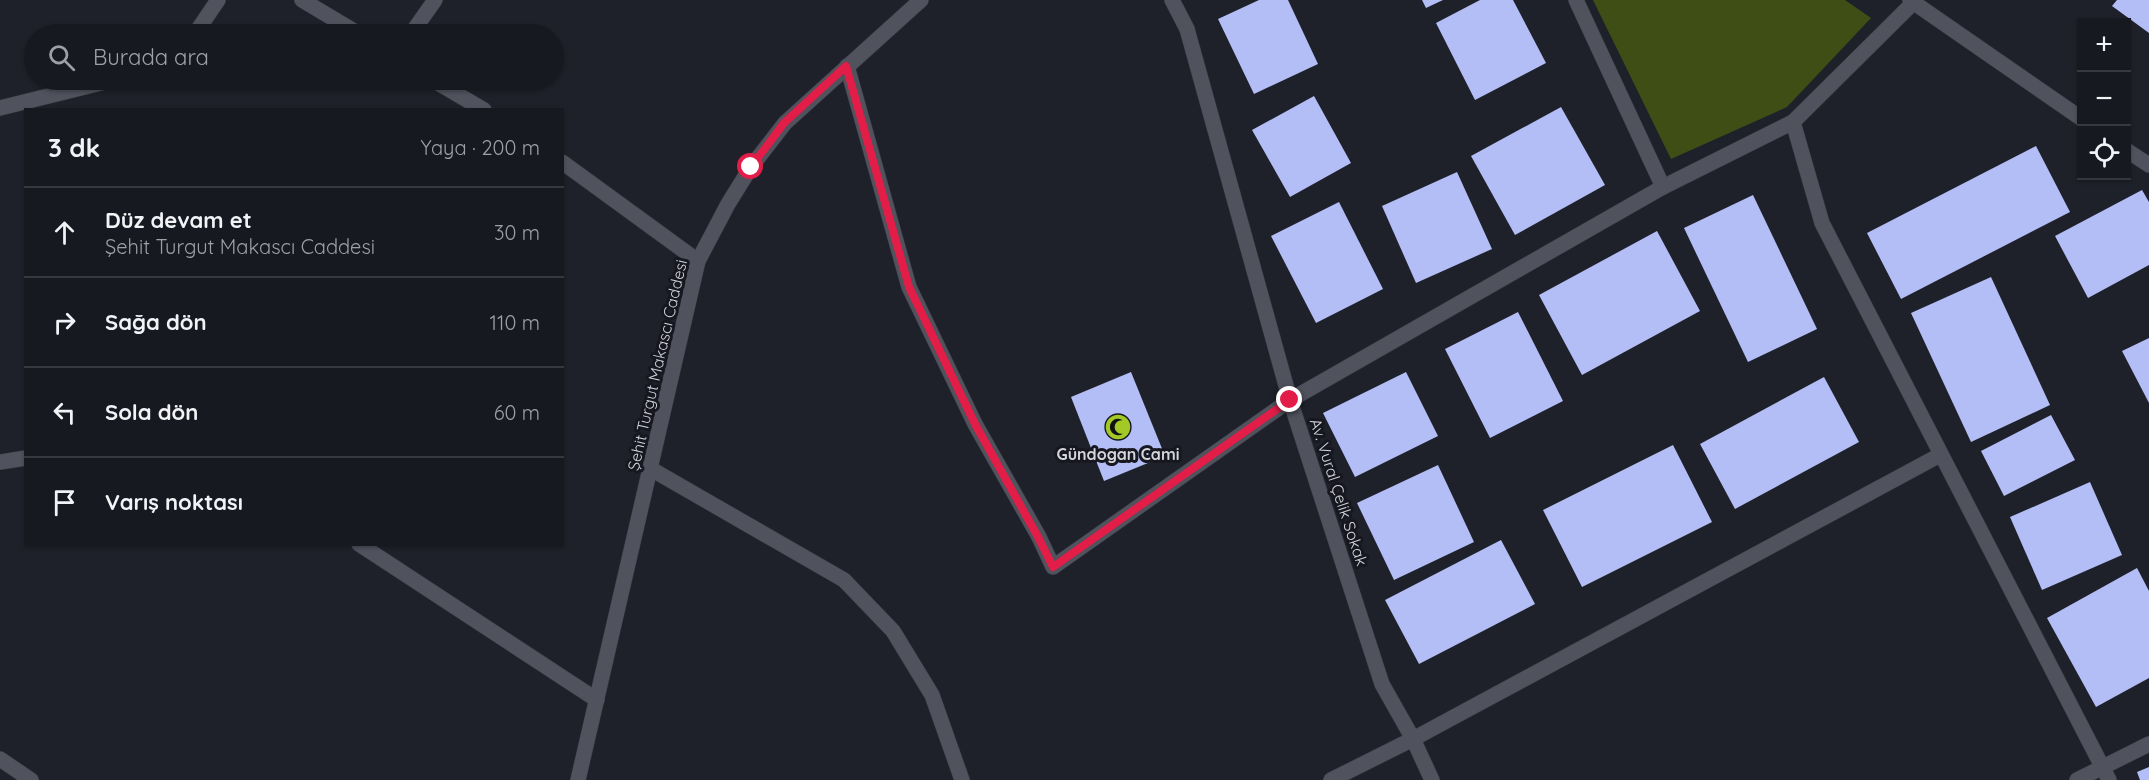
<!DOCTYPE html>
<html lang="tr">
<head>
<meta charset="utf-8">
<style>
  :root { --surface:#171920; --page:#202229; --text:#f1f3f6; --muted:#9ea0a5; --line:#36383e }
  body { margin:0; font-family:Quicksand,sans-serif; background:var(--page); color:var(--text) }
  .controls { position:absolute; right:18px; top:18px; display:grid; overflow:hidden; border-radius:0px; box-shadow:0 2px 4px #0004 }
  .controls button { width:54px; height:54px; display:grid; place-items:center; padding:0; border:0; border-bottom:2px solid var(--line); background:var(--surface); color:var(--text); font:30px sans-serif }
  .stop { position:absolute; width:18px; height:18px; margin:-14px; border:4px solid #e11d48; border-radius:50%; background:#fff }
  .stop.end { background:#e11d48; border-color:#fff; box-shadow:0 2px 6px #0008 }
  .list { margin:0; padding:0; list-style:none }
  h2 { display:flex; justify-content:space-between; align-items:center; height:78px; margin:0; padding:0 24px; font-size:26px }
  h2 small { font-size:20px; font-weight:400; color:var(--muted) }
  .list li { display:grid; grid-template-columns:39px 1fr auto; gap:18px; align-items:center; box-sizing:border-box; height:90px; padding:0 24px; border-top:2px solid var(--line) }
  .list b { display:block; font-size:22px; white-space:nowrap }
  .list p { margin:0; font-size:20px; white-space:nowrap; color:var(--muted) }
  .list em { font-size:20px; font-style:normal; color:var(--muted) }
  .icon { flex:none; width:33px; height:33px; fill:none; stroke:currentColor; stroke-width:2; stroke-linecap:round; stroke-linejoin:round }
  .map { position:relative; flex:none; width:2149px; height:780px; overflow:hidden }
  .search { position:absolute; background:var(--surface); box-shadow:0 2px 4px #0004; left:24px; top:24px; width:540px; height:66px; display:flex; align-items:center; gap:15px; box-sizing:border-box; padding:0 21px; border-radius:33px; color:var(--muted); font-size:22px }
  .panel { position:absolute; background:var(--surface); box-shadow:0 2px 4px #0004; left:24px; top:108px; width:540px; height:438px; border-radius:0px }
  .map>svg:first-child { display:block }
</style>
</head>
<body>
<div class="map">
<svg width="2149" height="780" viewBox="0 0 2149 780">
  <rect width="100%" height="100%" fill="#1f212a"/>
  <polygon fill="#3f4e15" points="1593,0 1845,0 1871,18 1787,107 1671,159"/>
  <g fill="#b3bef7">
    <polygon points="1259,0 1288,0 1318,64 1254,94 1218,19"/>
    <polygon points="1422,0 1443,0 1426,8"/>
    <polygon points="1480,0 1513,0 1546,63 1475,100 1436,23"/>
    <polygon points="2117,0 2149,0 2149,33 2112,6"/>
    <polygon points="1314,96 1351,163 1290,197 1252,130"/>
    <polygon points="1561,107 1605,185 1515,235 1471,156"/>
    <polygon points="2036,146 2070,212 1901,299 1867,233"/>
    <polygon points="1457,172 1492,249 1416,283 1382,206"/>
    <polygon points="2142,190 2149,202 2149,265 2088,298 2055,236"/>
    <polygon points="1753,195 1817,329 1748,362 1684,228"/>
    <polygon points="1339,202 1383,289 1316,323 1271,236"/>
    <polygon points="1657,231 1700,311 1582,375 1539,295"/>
    <polygon points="1991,277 2050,405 1971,442 1911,313"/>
    <polygon points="1518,312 1563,401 1490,438 1445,349"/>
    <polygon points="2149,338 2149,403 2122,351"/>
    <polygon points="1131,372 1165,456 1104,481 1071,397"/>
    <polygon points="1406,372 1438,436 1355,477 1323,413"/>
    <polygon points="1824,377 1859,442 1735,509 1700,444"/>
    <polygon points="2051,415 2075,460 2004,496 1981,451"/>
    <polygon points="1673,445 1712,522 1582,587 1543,510"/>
    <polygon points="1438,465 1474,542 1394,580 1357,503"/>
    <polygon points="2090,482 2122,555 2042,590 2010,517"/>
    <polygon points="1501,540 1535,604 1419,664 1385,600"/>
    <polygon points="2137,568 2149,591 2149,678 2096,707 2047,618"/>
    <polygon points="2149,767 2149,780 2140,780 2137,772"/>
  </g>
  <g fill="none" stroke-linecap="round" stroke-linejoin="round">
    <defs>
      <g id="minor">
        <polyline points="302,0 359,34"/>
        <polyline points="1172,0 1187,29 1290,400 1382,684 1413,739 1432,780"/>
        <polyline points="1576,0 1663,187"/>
        <polyline points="1910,0 2082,119"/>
        <polyline points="195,34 218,0"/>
        <polyline points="411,34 435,0"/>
        <polyline points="847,66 909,287 975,424 1039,537 1053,567 1290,400 1663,187 1793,122 1916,0"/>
        <polyline points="433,80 484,110"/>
        <polyline points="0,108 113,80"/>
        <polyline points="1793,122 1822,223 2109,780"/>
        <polyline points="2126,150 2149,165"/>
        <polyline points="562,162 698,261"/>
        <polyline points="0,462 26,458"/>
        <polyline points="651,469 844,580 893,631 932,695 962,780"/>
        <polyline points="359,544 597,700"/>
        <polyline points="0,759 31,780"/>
        <polyline points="578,780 698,261 728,204 751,167 785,123 921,0"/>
        <polyline points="1331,780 1413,739 1940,455"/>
        <polyline points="2077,780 2149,744"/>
      </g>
    </defs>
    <use href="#minor" stroke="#3a3b43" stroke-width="16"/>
    <use href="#minor" stroke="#50525d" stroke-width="15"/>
  </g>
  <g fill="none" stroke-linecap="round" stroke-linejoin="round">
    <polyline stroke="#e11d48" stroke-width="8" points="751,167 784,123 846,66 909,287 975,424 1038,537 1053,567 1290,400"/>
  </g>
  <defs>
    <symbol id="mosque-disc" viewBox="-11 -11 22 22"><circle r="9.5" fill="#a3c926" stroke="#161720"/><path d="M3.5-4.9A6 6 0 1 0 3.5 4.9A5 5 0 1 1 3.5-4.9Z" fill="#111"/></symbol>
  </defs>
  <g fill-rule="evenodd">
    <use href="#mosque-disc" x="1103" y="412" width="30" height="30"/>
  </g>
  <g text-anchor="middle" stroke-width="6" stroke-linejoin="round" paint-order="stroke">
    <g font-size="16" fill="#d4d6dc" stroke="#161720">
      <text transform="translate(657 365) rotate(-77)" y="6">Şehit Turgut Makascı Caddesi</text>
      <text transform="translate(1339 492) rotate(72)" y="6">Av. Vural Çelik Sokak</text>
    </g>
    <g font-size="16" font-weight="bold" fill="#d4d6dc" stroke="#161720">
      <text x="1118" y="460">Gündogan Cami</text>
    </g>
  </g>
</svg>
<div class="controls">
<button>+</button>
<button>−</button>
<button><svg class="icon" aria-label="locate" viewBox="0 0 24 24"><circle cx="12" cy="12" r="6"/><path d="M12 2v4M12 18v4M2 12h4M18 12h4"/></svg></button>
</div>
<div class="stop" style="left:751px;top:167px"></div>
<div class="stop end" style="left:1290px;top:400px"></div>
<div class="search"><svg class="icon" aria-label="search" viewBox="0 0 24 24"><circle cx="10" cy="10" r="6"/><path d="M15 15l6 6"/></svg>Burada ara</div>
<section class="panel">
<h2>3 dk<small>Yaya · 200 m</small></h2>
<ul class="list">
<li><svg class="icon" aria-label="ahead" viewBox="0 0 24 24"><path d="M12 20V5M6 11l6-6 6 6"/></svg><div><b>Düz devam et</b><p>Şehit Turgut Makascı Caddesi</p></div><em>30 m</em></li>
<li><svg class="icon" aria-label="right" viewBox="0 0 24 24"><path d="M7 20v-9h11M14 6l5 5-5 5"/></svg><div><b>Sağa dön</b></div><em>110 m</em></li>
<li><svg class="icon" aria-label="left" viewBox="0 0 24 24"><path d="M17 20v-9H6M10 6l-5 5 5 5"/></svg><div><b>Sola dön</b></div><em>60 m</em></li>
<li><svg class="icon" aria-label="arrive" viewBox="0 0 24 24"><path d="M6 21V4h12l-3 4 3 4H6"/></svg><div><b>Varış noktası</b></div></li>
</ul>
</section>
</div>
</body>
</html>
